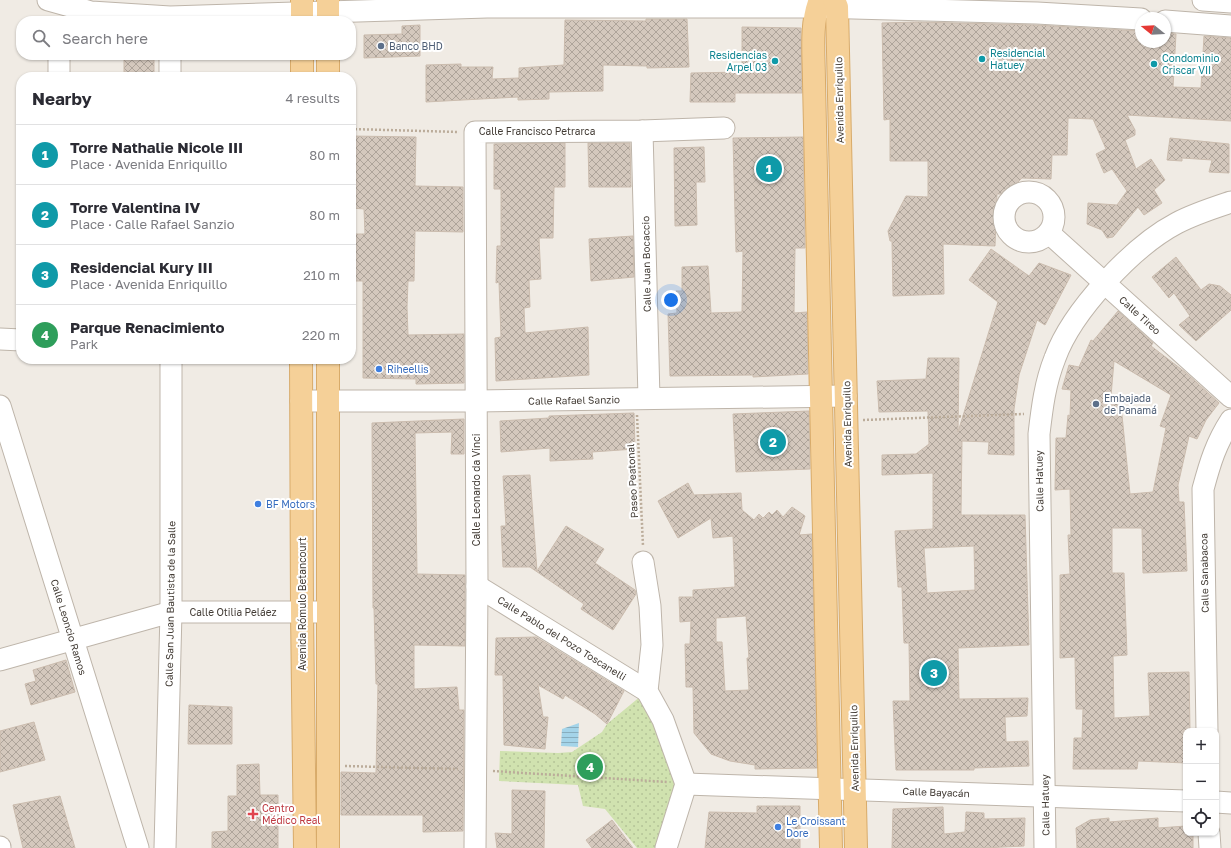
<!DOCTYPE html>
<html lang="en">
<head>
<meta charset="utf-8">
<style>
  :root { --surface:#fff; --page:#f7f7f7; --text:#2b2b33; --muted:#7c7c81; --line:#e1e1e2; --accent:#0b8043 }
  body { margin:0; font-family:"Golos Text",sans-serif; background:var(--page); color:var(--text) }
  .controls { position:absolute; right:12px; bottom:12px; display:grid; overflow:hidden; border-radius:8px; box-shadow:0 1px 3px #0004 }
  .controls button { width:36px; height:36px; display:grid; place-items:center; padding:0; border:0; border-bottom:1px solid var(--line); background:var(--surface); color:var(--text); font:20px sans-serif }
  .compass { position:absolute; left:1135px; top:12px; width:36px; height:36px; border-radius:50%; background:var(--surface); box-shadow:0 1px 3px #0004; rotate:288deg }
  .you { position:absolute; left:671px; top:300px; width:14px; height:14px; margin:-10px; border:3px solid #fff; border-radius:50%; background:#1a73e8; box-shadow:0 0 0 6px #1a73e833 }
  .badge { display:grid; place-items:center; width:26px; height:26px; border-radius:50%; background:var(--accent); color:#fff; font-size:13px; font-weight:700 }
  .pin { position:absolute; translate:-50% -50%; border:2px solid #fff; box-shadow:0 1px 4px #0006 }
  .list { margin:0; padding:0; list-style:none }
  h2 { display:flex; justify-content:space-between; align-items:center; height:52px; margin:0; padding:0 16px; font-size:17px }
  h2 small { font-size:13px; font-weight:400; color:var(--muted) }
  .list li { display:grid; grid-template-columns:26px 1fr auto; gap:12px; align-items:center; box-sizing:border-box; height:60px; padding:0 16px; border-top:1px solid var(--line) }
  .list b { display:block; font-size:15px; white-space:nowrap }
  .list p { margin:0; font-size:13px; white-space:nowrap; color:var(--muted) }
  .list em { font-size:13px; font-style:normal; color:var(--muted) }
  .icon { flex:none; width:22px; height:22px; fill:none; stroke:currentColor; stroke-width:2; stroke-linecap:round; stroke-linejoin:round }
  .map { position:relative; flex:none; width:1231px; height:848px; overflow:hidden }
  .search { position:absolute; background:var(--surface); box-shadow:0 1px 3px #0004; left:16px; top:16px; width:340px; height:44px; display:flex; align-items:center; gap:10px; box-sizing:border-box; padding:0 14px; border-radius:16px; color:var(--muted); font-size:15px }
  .panel { position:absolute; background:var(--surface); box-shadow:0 1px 3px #0004; left:16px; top:72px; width:340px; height:292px; border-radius:16px }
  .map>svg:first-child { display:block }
</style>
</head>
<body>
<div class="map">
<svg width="1231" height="848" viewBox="0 0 1231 848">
  <defs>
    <pattern id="park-dots" width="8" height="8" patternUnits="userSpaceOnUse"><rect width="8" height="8" fill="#d0e2af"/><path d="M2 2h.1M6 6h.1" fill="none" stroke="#b4c397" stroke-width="1.8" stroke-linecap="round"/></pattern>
    <pattern id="water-rules" width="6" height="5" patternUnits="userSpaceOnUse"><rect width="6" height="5" fill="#a4d4e9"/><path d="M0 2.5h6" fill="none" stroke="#87adbe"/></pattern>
    <pattern id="building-cross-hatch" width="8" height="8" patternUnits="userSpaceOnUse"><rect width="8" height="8" fill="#d4c8bd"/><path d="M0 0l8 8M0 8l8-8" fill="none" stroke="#aea49a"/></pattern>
  </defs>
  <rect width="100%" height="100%" fill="#f0ebe4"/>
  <polygon fill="url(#park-dots)" points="647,691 686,784 666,848 637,848 605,809 583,806 578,785 499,781 500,751 558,753 572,752 602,732 607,724"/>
  <polygon fill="url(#water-rules)" points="579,723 578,747 561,746 562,729"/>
  <g fill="url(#building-cross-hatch)" stroke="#cbbcae" fill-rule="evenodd">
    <polygon points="646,19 687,19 689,67 647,68 647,66 603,65 603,91 549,92 549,99 518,100 518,97 426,102 426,65 461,64 461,67 493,67 492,79 519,78 519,68 564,65 565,20 646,21"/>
    <polygon points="917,22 1036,25 1141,31 1141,42 1165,42 1165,33 1176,34 1173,87 1201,88 1204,36 1231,38 1231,121 1127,115 1135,130 1135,135 1125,140 1136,169 1151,159 1165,180 1154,190 1162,203 1144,215 1138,207 1113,237 1107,238 1102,230 1087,224 1088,203 1117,205 1127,191 1112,169 1104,173 1096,154 1106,149 1093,119 1068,118 1067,155 1052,155 1051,179 1022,178 1006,194 997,194 995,246 943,244 944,294 893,296 892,241 890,241 888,231 906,196 928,197 928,161 890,161 890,119 884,120 882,23"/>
    <polygon points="420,25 420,56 364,58 364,35 402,34 402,26"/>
    <polygon points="742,27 801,28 802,93 735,93 735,102 690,102 691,73 742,72"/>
    <polygon points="124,55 154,55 154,73 124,74"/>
    <polygon points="351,136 416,137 415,186 463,187 463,232 415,231 414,281 408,281 407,307 408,335 464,334 464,383 416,384 416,379 363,378 363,281 351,281 351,234 365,234 364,209 351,208"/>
    <polygon points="803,137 805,248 795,248 794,313 807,312 808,374 753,377 753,375 670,376 668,314 677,313 676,291 682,291 682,267 708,266 711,313 742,312 743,251 736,252 733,138"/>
    <polygon points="1170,138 1229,144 1229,173 1209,172 1212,160 1182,158 1182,161 1167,160"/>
    <polygon points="565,143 565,187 554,187 553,238 539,238 541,279 529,280 530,307 524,308 525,333 588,327 589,375 496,381 495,338 501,337 499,282 496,283 497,246 501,246 501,189 494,189 494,144"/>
    <polygon points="588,143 630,143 631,187 589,187"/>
    <polygon points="704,147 705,182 696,182 697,225 675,226 674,148"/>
    <polygon points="633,236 634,277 591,281 589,239"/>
    <path d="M991,249L1029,276L1039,263L1071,275L1045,325L1037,320L1019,375L1014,409V455L988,454L989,442L962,441L961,515H1025L1029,645L958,648L959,699L1028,698L1027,716L1005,717L1006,742L1028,741L1029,766L974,768V770H896L893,701H910L909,643H904L902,587H898L895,531L933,529V473L882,475V455L916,454L929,444L928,411L879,412L877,381L926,379L928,358H959L958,432L998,302L969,280ZM974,546L975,590L927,593L924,548Z"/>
    <polygon points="1176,257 1201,290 1209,284 1220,286 1231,295 1231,310 1196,341 1179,325 1190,316 1174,293 1169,298 1152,277"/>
    <path d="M1118,311L1153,343L1151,346L1185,372L1219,403L1206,420L1197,439L1189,436L1178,485L1179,502H1184L1187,571L1143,573L1142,528H1112V573H1124L1127,655L1113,656L1114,718L1150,716L1148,673L1189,672L1190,731H1186V763L1138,761L1137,769H1073L1074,738H1082L1083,709H1076L1075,657L1060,658V575L1070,574L1068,535H1071L1070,489L1055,490L1056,438H1066L1068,415L1070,416L1071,390L1062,389L1069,365L1079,367L1091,340L1093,341ZM1114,361L1171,395L1160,426L1166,428L1153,492L1130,494L1120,396H1111Z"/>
    <polygon points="809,411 810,469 736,472 733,414"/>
    <polygon points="634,413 635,449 592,452 593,459 550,461 550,448 501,452 500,421 549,418 549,416"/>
    <polygon points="464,419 464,454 451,454 452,432 415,433 417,574 465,575 465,646 414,645 414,689 457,687 459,710 464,710 463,831 423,832 423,815 341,815 341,772 376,773 378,684 376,684 374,608 373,608 372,423"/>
    <polygon points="530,475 537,571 566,526 604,549 595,563 635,590 636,594 613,630 581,609 584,604 530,567 503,567 501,526 506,526 503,476"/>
    <path d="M688,483L694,495L741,493L742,510L754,520L759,514L763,518L769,512L772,515L777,510L783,517L792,507L805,516L799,535L812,534L817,768L755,769V765L730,761L711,754L694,733L693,687H686L685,644H690L691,621L680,622L679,597H693V590L735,587L733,536L713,538L711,518L678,538L658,501ZM746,616L749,658H747L749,690L725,691L722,642H716V618Z"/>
    <polygon points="536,637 624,691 607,724 595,714 565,695 563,699 538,685 543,717 548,717 545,749 504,745 503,675 495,675 496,638"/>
    <polygon points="66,660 75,692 31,705 25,684 36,681 33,670"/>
    <polygon points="189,705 232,707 232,744 188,744"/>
    <polygon points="34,722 45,760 0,772 0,731"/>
    <polygon points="259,764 260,795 278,795 278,848 212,848 212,832 228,831 228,796 237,796 237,765"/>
    <polygon points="512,790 545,791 544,848 497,848 495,833 512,834"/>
    <polygon points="60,796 75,848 23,848 13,805"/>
    <polygon points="757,806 800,806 800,848 705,848 709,812 757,813"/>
    <polygon points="943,807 944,834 965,832 966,812 984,813 984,819 1025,818 1024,846 983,848 892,848 893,809"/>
    <polygon points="1109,818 1109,822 1158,818 1158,828 1186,826 1186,833 1193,833 1193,848 1077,848 1076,828 1090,820"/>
    <polygon points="612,820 633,848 592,848 586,840"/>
  </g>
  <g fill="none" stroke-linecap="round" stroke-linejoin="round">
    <defs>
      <g id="minor">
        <polyline points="48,0 91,12 170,17 487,7 817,7 1037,13 1141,19"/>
        <polyline points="1203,0 1231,2"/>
        <polyline points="1165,21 1231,26"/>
        <polyline points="170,55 170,77"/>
        <polyline points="59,77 59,55"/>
        <polyline points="642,131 649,398"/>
        <circle cx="1029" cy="217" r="25"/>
        <polyline points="1049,233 1231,397"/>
        <polyline points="0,339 21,340"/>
        <polyline points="301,401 476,401 846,396"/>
        <polyline points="0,406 138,848"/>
        <polyline points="643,562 650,606 652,645 647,691 663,720 686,784 666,848"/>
        <polyline points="477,586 647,691"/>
        <polyline points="0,660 171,612 328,612"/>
        <path d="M1207,731L1203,489C1210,463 1216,443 1231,420"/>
        <polyline points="686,784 1186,801"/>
        <polyline points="1216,802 1231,803"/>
        <polyline points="1209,833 1210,848"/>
        <polyline points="0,847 0,848"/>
        <polyline points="165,848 171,612 171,359"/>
        <polyline points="475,848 477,586 475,132 642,131 724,128"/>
        <path d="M1045,848L1039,434C1042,408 1045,383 1055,358C1072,311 1133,246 1177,223C1194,214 1213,208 1231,202"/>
      </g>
      <g id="major">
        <path d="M820,0C810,24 814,56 814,82L831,848"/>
        <polyline points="834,0 837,7 856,848"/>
        <polyline points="302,21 302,0"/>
        <polyline points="328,21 328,0"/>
        <polyline points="302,55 302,77"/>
        <polyline points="328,77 328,55"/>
        <polyline points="301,359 302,612 305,848"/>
        <polyline points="328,359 328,848"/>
      </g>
    </defs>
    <use href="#minor" stroke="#beb5aa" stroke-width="23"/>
    <use href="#major" stroke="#d8ab6a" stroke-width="24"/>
    <g stroke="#bbac9a" stroke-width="2.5" stroke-dasharray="2 2" stroke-linecap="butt">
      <polyline points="351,129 459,132"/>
      <polyline points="637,415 643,546"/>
      <polyline points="863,420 1024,414"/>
      <polyline points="345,766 458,769"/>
      <polyline points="493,771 668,782"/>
    </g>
    <use href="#minor" stroke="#fff" stroke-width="21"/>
    <use href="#major" stroke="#f5d098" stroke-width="22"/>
  </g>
  <g fill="#5c6f8a" stroke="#fff" stroke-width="1.5">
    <circle cx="381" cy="46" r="4"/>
    <circle cx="1096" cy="404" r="4"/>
  </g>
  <g fill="#0f9aa8" stroke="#fff" stroke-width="1.5">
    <circle cx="982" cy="59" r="4"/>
    <circle cx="775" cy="61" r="4"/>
    <circle cx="1154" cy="64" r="4"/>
  </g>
  <g fill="#3f7fe0" stroke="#fff" stroke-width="1.5">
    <circle cx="379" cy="369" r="4"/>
    <circle cx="258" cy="504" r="4"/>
    <circle cx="778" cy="827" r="4"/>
  </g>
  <path fill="#e0444e" stroke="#fff" stroke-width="1.5" d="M251 808h4v4h4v4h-4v4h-4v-4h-4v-4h4z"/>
  <g text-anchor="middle" stroke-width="4" stroke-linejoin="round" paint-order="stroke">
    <g font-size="10" fill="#4e5e75" stroke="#fff" text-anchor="start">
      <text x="389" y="50">Banco BHD</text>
      <text x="1104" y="402">Embajada<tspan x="1104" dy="12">de Panamá</tspan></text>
    </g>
    <g font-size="10" fill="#0d838f" stroke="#fff" text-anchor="start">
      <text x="990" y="57">Residencial<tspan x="990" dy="12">Hatuey</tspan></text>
      <text x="767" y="59" text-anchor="end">Residencias<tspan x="767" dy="12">Arpel 03</tspan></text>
      <text x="1162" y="62">Condominio<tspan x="1162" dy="12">Criscar VII</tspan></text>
    </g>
    <g font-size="10" fill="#423b34" stroke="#fff">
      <text transform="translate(839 100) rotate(-91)" y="4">Avenida Enriquillo</text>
      <text x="537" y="135">Calle Francisco Petrarca</text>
      <text transform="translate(646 264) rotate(-91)" y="4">Calle Juan Bocaccio</text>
      <text transform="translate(1140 315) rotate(42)" y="4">Calle Tireo</text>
      <text transform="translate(574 400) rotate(-1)" y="4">Calle Rafael Sanzio</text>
      <text transform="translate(847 424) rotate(-91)" y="4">Avenida Enriquillo</text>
      <text transform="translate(632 481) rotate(-93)" y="4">Paseo Peatonal</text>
      <text transform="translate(1039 481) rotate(-91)" y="4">Calle Hatuey</text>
      <text transform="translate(476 490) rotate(-90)" y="4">Calle Leonardo da Vinci</text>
      <text transform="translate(1204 573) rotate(-91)" y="4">Calle Sanabacoa</text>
      <text transform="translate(170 604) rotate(-89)" y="4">Calle San Juan Bautista de la Salle</text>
      <text transform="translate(302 604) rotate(-90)" y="4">Avenida Rómulo Betancourt</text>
      <text x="233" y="616">Calle Otilia Peláez</text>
      <text transform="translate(69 627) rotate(73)" y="4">Calle Leoncio Ramos</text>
      <text transform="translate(562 638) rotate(32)" y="4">Calle Pablo del Pozo Toscanelli</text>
      <text transform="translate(854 748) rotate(-91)" y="4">Avenida Enriquillo</text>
      <text transform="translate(936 792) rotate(2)" y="4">Calle Bayacán</text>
      <text transform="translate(1045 805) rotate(-91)" y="4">Calle Hatuey</text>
    </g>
    <g font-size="10" fill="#366cbe" stroke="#fff" text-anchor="start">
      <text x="387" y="373">Riheellis</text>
      <text x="266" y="508">BF Motors</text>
      <text x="786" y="825">Le Croissant<tspan x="786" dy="12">Dore</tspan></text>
    </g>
    <g font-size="10" fill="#be3a42" stroke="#fff" text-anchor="start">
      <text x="262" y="812">Centro<tspan x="262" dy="12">Médico Real</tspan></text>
    </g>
  </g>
</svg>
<div class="controls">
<button>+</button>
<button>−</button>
<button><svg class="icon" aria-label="locate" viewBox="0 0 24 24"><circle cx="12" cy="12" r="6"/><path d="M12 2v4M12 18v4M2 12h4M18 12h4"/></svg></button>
</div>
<svg class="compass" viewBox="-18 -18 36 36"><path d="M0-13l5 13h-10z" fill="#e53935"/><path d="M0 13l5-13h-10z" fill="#7c7c81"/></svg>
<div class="you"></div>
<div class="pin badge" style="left:769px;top:169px;background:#0f9aa8">1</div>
<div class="pin badge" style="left:773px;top:442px;background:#0f9aa8">2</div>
<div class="pin badge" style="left:934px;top:673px;background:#0f9aa8">3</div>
<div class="pin badge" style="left:590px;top:767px;background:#2e9e5b">4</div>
<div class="search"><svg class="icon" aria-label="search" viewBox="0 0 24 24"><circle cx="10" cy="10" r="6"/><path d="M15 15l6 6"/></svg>Search here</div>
<section class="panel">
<h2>Nearby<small>4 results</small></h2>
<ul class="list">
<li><span class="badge" style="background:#0f9aa8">1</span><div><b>Torre Nathalie Nicole III</b><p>Place · Avenida Enriquillo</p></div><em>80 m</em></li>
<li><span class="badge" style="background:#0f9aa8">2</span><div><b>Torre Valentina IV</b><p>Place · Calle Rafael Sanzio</p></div><em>80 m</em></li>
<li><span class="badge" style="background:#0f9aa8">3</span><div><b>Residencial Kury III</b><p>Place · Avenida Enriquillo</p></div><em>210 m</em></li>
<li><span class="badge" style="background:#2e9e5b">4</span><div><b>Parque Renacimiento</b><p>Park</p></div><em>220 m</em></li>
</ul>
</section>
</div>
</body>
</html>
